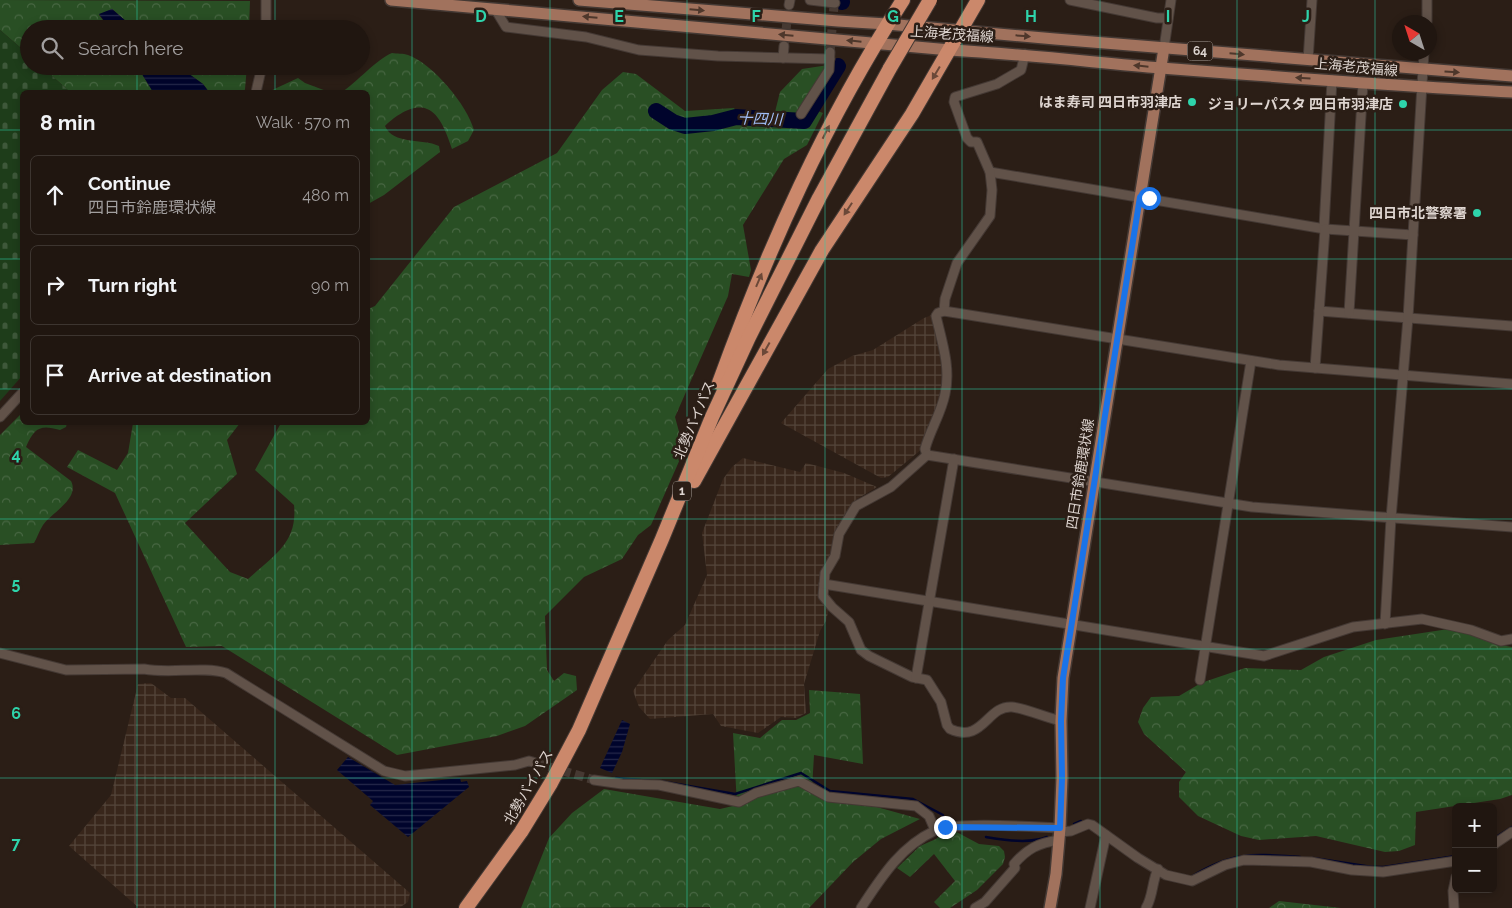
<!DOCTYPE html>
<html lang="en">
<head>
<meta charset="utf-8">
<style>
  :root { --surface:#201610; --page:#281f19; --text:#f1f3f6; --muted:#a29f9f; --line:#3d3530 }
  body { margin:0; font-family:Raleway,"Noto Sans JP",sans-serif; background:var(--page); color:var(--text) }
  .controls { position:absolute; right:15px; bottom:15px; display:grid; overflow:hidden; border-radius:8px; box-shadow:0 2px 8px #0003 }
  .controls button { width:45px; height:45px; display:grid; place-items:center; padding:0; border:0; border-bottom:1px solid var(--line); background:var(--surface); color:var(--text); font:25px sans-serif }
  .compass { position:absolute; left:1392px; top:15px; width:45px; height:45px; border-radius:50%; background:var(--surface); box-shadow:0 2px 8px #0003; rotate:321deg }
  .stop { position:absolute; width:15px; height:15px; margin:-11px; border:4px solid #1a73e8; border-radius:50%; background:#fff }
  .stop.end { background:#1a73e8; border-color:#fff; box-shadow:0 1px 5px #0008 }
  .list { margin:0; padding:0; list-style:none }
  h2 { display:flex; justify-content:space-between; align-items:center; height:65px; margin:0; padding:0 20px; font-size:21px }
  h2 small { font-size:16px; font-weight:400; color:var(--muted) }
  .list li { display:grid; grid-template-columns:32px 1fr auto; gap:15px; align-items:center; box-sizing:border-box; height:80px; margin:0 10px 10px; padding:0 10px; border:1px solid var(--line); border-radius:8px }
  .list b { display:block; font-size:19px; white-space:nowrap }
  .list p { margin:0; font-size:16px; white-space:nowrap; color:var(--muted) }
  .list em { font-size:16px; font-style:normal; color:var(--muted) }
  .icon { flex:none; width:28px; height:28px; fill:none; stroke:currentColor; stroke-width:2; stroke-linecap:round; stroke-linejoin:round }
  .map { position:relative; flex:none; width:1512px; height:908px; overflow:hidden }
  .search { position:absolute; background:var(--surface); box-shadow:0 2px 8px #0003; left:20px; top:20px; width:350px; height:55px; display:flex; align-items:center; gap:12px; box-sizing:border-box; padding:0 18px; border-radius:28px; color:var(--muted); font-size:19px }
  .panel { position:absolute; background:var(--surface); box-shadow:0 2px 8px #0003; left:20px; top:90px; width:350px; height:335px; border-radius:8px }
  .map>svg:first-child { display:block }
</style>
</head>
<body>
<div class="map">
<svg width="1512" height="908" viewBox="0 0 1512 908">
  <defs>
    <pattern id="industrial-grid" width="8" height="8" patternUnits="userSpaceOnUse" patternTransform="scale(1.25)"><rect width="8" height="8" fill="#38261b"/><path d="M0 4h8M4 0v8" fill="none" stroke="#54453b"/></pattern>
    <pattern id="forest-crowns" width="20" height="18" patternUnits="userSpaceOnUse" patternTransform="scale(1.25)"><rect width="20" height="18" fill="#294f24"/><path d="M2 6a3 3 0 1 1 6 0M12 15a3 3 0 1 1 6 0" fill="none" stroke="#486743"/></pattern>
    <pattern id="cemetery-stones" width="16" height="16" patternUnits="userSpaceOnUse" patternTransform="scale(1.25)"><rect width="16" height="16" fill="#1e3d1a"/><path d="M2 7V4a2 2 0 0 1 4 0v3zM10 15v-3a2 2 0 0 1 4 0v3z" fill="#3e583a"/></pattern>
    <pattern id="water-rules" width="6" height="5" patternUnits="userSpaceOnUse" patternTransform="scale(1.25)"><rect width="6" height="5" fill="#00042c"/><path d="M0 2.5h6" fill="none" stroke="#25284a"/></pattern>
  </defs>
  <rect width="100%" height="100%" fill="#2b1e16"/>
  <g fill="url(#industrial-grid)">
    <polygon points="932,315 945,365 942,395 922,449 888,477 881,478 781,423 828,369 852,356 873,350 924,318"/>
    <polygon points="743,458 800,472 806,463 844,473 877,487 857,499 824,572 829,608 826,621 820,631 804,684 806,713 796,718 781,717 758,733 721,726 713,714 650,719 639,707 633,691 668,640 685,625 707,575 702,533 723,479 732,467"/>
    <polygon points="151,683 171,698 185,698 410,893 408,902 399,908 139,908 69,846 111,795 138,684"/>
  </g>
  <g fill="url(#forest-crowns)">
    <polygon points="0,0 250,1 249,29 135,29 112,9 99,15 110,29 29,29 29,55 0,30"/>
    <path d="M392,53C397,54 403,53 408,55C433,64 467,105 474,130L468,141L452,149C448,137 440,113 427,109C413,103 394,117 385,126C393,145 422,138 439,146L440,152L384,195L368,204V92H342C357,82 377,59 392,53Z"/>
    <path d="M835,64L815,110L823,113L807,145L784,159L743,225L751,270L749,277L732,274L728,296L675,417L684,450L651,525L638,535L622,559L584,577L545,616L547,670L554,681L564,673L576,676L577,690L525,726L497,736L397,755L222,646L186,647L115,493L67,467L78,450L117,470L128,453L133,423H240L227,440L237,474L185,523L230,572L248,579C273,556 298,543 294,505L255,470L281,423L368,422V309L375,306L454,207L557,153L602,90L623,72L636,74L685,111L734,108L738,114L764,119L775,112L780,92L802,69Z"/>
    <polygon points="41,66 137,66 153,92 70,92"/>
    <polygon points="178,66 247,66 245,89 244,92 209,92 203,84"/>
    <polygon points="298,78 305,83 329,92 268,92"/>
    <path d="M21,414H22V422L67,423L66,427L60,430C40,424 34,428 26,447L71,481C80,499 52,512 43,525C39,531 37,538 34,543L0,545V435Z"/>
    <polygon points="1455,628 1495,644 1512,647 1512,795 1500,799 1416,812 1415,845 1399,851 1385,852 1316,836 1259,840 1241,836 1198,816 1179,797 1179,782 1186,772 1144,734 1138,722 1143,708 1151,697 1179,696 1201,683 1245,668 1301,670 1324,657 1376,640"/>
    <polygon points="809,690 860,694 863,764 814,755 812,789 920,819 881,839 853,862 809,908 710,908 710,907 521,908 549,838 572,813 604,789 720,809 737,805 733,733 760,738 782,720 796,720 810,713"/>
    <polygon points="949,828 979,844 999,846 1004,851 1005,857 1003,864 977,890 950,908 940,908 934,902 955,881 934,854 910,877 897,868 920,846 936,839"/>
    <polygon points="1279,901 1341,908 1269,908"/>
  </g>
  <polygon fill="url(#cemetery-stones)" points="0,30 29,55 29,66 41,66 70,92 22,92 22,376 0,401"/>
  <g fill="url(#water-rules)">
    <polygon points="112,9 135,29 110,29 99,14"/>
    <polygon points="137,66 178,66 203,84 209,92 153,92"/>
    <polygon points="622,720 630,724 622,752 612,773 600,768"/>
    <polygon points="348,757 395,785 460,778 461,782 467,781 469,787 408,837 370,805 373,801 337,770"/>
  </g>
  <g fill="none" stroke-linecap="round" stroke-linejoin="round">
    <g stroke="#00042c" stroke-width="2.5">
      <polyline points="616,778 652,781"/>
      <polyline points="660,781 735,794 801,773 830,791 913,799 943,815"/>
      <polyline points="1074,824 1081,821"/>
      <path d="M986,837C1005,840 1029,844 1047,837"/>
      <polyline points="1493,839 1512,827"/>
      <polyline points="1313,858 1372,867 1384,867 1456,856"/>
      <path d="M1191,877C1233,851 1253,854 1300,857"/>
    </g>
    <g stroke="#00042c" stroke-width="16">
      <polyline points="839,0 842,2"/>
      <polyline points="656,111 673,122 685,126 713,123 736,117 804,121 838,66"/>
    </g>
    <g stroke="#463932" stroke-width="9" stroke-dasharray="9 4.5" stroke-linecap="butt">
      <polyline points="784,46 789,5"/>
      <polyline points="830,52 834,6"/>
      <polyline points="536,763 594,780"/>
    </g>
    <defs>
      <g id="minor">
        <polyline points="810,0 835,3"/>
        <polyline points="1070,0 1157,18 1168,18"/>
        <polyline points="789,5 790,0"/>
        <polyline points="495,9 506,27 586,37 639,50 718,56 830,59"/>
        <polyline points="1427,22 1427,0"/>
        <polyline points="266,29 266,0"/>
        <polyline points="1164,48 1171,0"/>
        <polyline points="783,58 784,46"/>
        <polyline points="1308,60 1312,0"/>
        <polyline points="256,92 262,66"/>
        <polyline points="801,114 829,70 830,52"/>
        <polyline points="990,172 1325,229 1413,235"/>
        <polyline points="1324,227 1332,80"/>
        <polyline points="944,311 945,299 957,263 990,216 992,190 990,172 977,142 971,142 967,138 954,102 955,97 997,84 1021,70 1025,54"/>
        <polyline points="1319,311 1512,326"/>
        <polyline points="1349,313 1363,83"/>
        <polyline points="1315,368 1325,229"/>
        <path d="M1512,384L1279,365L944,311L938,313L936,316C942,342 951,368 945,394C941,414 930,430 925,449L927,455L1252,507L1512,527"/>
        <polyline points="0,417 22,393"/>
        <path d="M927,455L891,487L856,506L839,534L835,556L825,573L823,596L832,607L849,622L861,650L869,656L912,677L927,680L941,702L947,725L950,729C983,744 987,705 1012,707C1024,708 1047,718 1061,721"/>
        <polyline points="824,584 1264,656 1353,627 1422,619 1471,630 1501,641 1512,639"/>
        <polyline points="1385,624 1391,518 1408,318 1424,52"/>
        <path d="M0,653L66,670L144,669C170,674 203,666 226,673L384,771L405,776L515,765L529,761L536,763"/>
        <polyline points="916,678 954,459"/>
        <polyline points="1200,680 1251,361"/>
        <polyline points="594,780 622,784 659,785 739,802 756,793 799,781 828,797 916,806 929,816 935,830"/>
        <polyline points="1060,832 1071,831 1088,824 1092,825 1138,858 1166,875 1192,881 1225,865 1244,860 1311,862 1352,870 1383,872 1456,861"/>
        <polyline points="1493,845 1512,832"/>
        <path d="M861,908C881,878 900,847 934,831C955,821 1033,827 1060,828"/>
        <path d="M975,908L985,902L1015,868L1014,864C1027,849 1038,843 1059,840"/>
        <polyline points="1090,908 1106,835"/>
        <path d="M1146,908C1153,897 1152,881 1158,869"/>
        <polyline points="1454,908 1453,891 1456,877"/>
      </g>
      <g id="major">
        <path d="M391,0L950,50C1021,54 1091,62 1161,68C1278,77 1395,86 1512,92"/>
        <polyline points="579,0 838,21 887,24 1055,39 1512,76"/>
        <polyline points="1050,908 1056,874 1060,828 1062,778 1061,721 1063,678 1164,48"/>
      </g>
      <g id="highway">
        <path d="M719,383C768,248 825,121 903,0"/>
        <polyline points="694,481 822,250 912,114 978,0"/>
        <polyline points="466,908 521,832 551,783 579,730 662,539 712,417 749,337 819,198 890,68"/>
      </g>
    </defs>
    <use href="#minor" stroke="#443934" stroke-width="11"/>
    <use href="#major" stroke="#443934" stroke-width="14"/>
    <use href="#highway" stroke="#443934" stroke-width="16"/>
    <use href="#minor" stroke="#615249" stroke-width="9"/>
    <use href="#major" stroke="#a1725d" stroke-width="11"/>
    <use href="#highway" stroke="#cb886b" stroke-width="14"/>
    <defs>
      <polyline id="highway-bridge" points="890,68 930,0"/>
    </defs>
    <use href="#highway-bridge" stroke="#443934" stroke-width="16" stroke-linecap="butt"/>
    <use href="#highway-bridge" stroke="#cb886b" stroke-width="14"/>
  </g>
  <defs><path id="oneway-solid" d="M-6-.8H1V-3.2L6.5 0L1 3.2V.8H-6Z" transform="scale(1.25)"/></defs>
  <g fill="#4e372b">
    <use href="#oneway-solid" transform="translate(697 10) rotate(5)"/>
    <use href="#oneway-solid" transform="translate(590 17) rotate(-175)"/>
    <use href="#oneway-solid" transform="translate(786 35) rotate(-175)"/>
    <use href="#oneway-solid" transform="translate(1023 36) rotate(5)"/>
    <use href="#oneway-solid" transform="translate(854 41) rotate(-174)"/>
    <use href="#oneway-solid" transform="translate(1237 54) rotate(5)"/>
    <use href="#oneway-solid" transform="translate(1141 66) rotate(-174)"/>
    <use href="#oneway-solid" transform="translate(1452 72) rotate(4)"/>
    <use href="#oneway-solid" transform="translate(1303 78) rotate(-176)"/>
  </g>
  <g fill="#6b4838">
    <use href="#oneway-solid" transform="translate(936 73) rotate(121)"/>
    <use href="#oneway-solid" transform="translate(826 132) rotate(-63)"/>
    <use href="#oneway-solid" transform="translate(848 209) rotate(123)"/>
    <use href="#oneway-solid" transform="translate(759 280) rotate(-67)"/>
    <use href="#oneway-solid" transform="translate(766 349) rotate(119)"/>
  </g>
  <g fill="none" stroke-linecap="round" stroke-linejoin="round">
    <polyline stroke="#1a73e8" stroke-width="6" points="945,827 1060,828 1062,778 1061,721 1063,678 1140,197 1149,198"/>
  </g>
  <path fill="none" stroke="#2ed4ab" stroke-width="1" stroke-opacity="0.55" d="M137,0V29M275,0V29M412,0V908M550,0V908M687,0V908M825,0V908M962,0V908M1100,0V908M1237,0V908M1375,0V908M137,66V92M275,66V92M0,130H22M368,130H1512M0,259H22M368,259H1512M0,389H22M368,389H1512M137,422V908M275,422V908M0,519H1512M0,649H1512M0,778H1512"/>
  <g fill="#2ed4ab" stroke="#2b1e16" stroke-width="2">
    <circle cx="1192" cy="102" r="5"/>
    <circle cx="1403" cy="104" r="5"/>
    <circle cx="1477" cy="213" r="5"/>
  </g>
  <g text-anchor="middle" stroke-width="5" stroke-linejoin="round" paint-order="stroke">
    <g fill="#2b1e16" stroke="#a89e98" stroke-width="1">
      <rect x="1187.5" y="41.5" width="25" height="19" rx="4"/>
      <rect x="673" y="481.5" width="18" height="19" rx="4"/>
    </g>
    <g font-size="12" font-weight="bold" fill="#ded5d0">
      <text x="1200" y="55">64</text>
      <text x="682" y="495">1</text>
    </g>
    <g font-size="14" fill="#ded5d0" stroke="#2b1e16">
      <text transform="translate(952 34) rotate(4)" y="5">上海老茂福線</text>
      <text transform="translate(1356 67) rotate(5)" y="5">上海老茂福線</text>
      <text transform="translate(694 420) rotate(-67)" y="5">北勢バイパス</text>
      <text transform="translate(1080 474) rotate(-81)" y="5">四日市鈴鹿環状線</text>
      <text transform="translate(528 787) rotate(-60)" y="5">北勢バイパス</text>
    </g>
    <g font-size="14" font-weight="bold" fill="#ded5d0" stroke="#2b1e16" text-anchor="end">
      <text x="1182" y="107">はま寿司 四日市羽津店</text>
      <text x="1393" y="109">ジョリーパスタ 四日市羽津店</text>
      <text x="1467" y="218">四日市北警察署</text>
    </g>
    <g font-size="15" font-style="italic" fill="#a0bef8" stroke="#2b1e16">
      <text transform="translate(760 119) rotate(2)" y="5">十四川</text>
    </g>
  </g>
  <g font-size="16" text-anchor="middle" font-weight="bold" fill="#2ed4ab" stroke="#2b1e16" stroke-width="5" stroke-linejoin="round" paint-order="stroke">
    <text x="481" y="22">D</text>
    <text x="619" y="22">E</text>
    <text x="756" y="22">F</text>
    <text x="893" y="22">G</text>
    <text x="1031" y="22">H</text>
    <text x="1168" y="22">I</text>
    <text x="1306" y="22">J</text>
    <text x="16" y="460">4</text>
    <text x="16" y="589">5</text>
    <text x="16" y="719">6</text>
    <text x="16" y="849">7</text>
  </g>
</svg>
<div class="controls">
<button>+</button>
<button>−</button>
</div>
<svg class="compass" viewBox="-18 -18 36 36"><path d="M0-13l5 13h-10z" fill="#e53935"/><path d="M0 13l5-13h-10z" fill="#a29f9f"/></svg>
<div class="stop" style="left:1149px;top:198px"></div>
<div class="stop end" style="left:945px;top:827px"></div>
<div class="search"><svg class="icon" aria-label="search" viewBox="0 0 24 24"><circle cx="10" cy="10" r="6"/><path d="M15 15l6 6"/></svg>Search here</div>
<section class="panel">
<h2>8 min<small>Walk · 570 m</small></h2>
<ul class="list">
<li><svg class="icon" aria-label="ahead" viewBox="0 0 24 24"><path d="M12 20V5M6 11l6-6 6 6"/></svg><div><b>Continue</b><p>四日市鈴鹿環状線</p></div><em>480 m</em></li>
<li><svg class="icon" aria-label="right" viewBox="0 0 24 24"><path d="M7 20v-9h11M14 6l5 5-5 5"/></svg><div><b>Turn right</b></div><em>90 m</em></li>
<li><svg class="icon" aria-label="arrive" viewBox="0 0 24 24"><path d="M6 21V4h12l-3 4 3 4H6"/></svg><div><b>Arrive at destination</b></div></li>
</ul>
</section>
</div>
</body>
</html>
